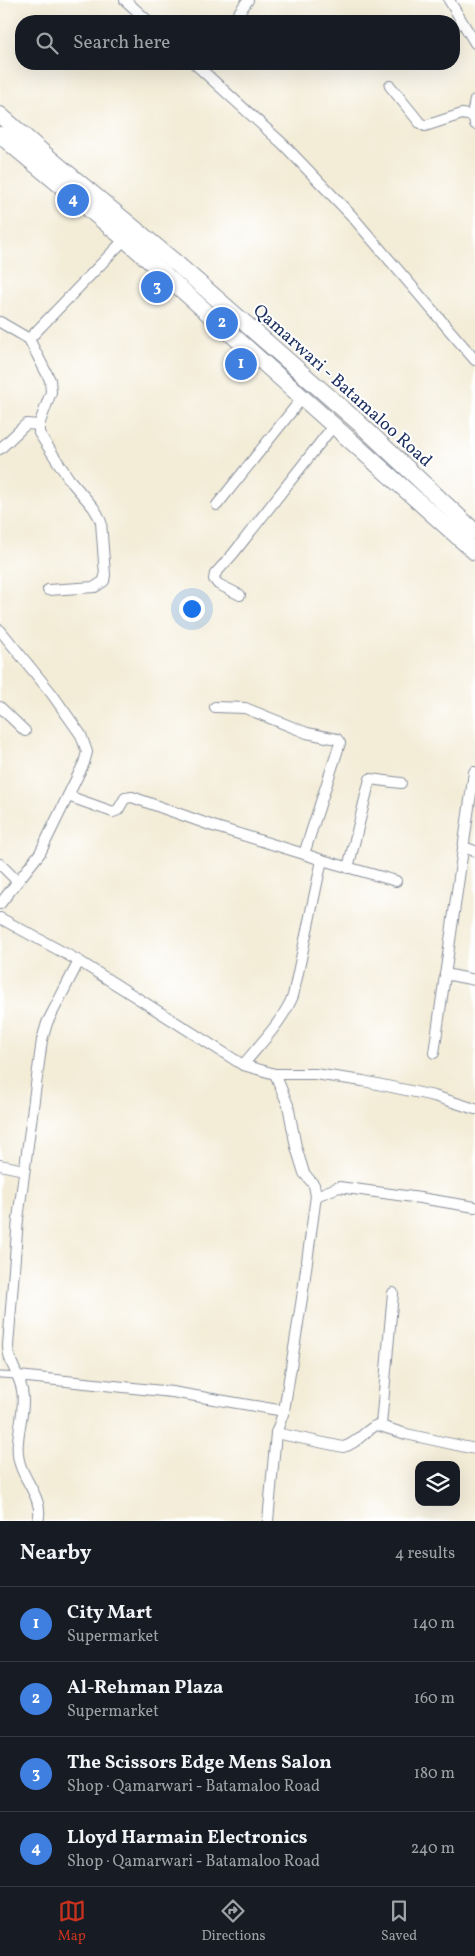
<!DOCTYPE html>
<html lang="en">
<head>
<meta charset="utf-8">
<style>
  :root { --surface:#171b24; --page:#20242c; --text:#f1f3f6; --muted:#9ea1a6; --line:#363941; --accent:#c8321e }
  body { margin:0; font-family:Vollkorn,serif; background:var(--page); color:var(--text) }
  .controls { position:absolute; right:15px; bottom:15px; display:grid; overflow:hidden; border-radius:10px; box-shadow:0 5px 20px #0002 }
  .controls button { width:45px; height:45px; display:grid; place-items:center; padding:0; border:0; border-bottom:1px solid var(--line); background:var(--surface); color:var(--text); font:25px sans-serif }
  .you { position:absolute; left:191px; top:608px; width:18px; height:18px; margin:-12px; border:4px solid #fff; border-radius:50%; background:#1a73e8; box-shadow:0 0 0 8px #1a73e833 }
  .badge { display:grid; place-items:center; width:32px; height:32px; border-radius:50%; background:var(--accent); color:#fff; font-size:16px; font-weight:700 }
  .pin { position:absolute; translate:-50% -50%; border:2px solid #fff; box-shadow:0 1px 5px #0006 }
  .list { margin:0; padding:0; list-style:none }
  h2 { display:flex; justify-content:space-between; align-items:center; height:65px; margin:0; padding:0 20px; font-size:21px }
  h2 small { font-size:16px; font-weight:400; color:var(--muted) }
  .list li { display:grid; grid-template-columns:32px 1fr auto; gap:15px; align-items:center; box-sizing:border-box; height:75px; padding:0 20px; border-top:1px solid var(--line) }
  .list b { display:block; font-size:19px; white-space:nowrap }
  .list p { margin:0; font-size:16px; white-space:nowrap; color:var(--muted) }
  .list em { font-size:16px; font-style:normal; color:var(--muted) }
  .icon { flex:none; width:28px; height:28px; fill:none; stroke:currentColor; stroke-width:2; stroke-linecap:round; stroke-linejoin:round }
  .map { position:relative; flex:none; width:475px; height:1521px; overflow:hidden }
  .search { position:absolute; background:var(--surface); box-shadow:0 5px 20px #0002; left:15px; right:15px; top:15px; height:55px; display:flex; align-items:center; gap:12px; box-sizing:border-box; padding:0 18px; border-radius:20px; color:var(--muted); font-size:19px }
  .sheet { height:365px; background:var(--surface) }
  nav { display:flex; justify-content:space-around; align-items:center; box-sizing:border-box; height:70px; border-top:1px solid var(--line); background:var(--surface); font-size:14px; color:var(--muted) }
  nav a { display:grid; justify-items:center; gap:2px }
  nav .on { color:var(--accent) }
  .map>svg:first-child { display:block }
</style>
</head>
<body>
<div class="map">
<svg width="475" height="1521" viewBox="0 0 475 1521">
  <rect width="100%" height="100%" fill="#fff"/>
  <filter id="ink" filterUnits="userSpaceOnUse"><feTurbulence type="fractalNoise" baseFrequency=".02" numOctaves="2"/><feDisplacementMap in="SourceGraphic" scale="10" xChannelSelector="R" yChannelSelector="G"/><feConvolveMatrix kernelMatrix="1 2 1 2 8 2 1 2 1" color-interpolation-filters="sRGB"/></filter>
  <filter id="wash" filterUnits="userSpaceOnUse"><feTurbulence type="fractalNoise" baseFrequency=".0096" numOctaves="4" result="noise"/><feDisplacementMap in="SourceGraphic" scale="20" xChannelSelector="R" yChannelSelector="G"/><feGaussianBlur stdDeviation="1.12" result="paint"/><feColorMatrix in="noise" values="0 0 0 0 0 0 0 0 0 0 0 0 0 0 0 0 0 1.4 0 .05"/><feComposite in="paint" operator="in"/></filter>
  <g filter="url(#wash)">
    <rect width="100%" height="100%" fill="#f3ecd7"/>
  </g>
  <g filter="url(#ink)">
    <g fill="none" stroke-linecap="round" stroke-linejoin="round">
      <defs>
        <polyline id="lane" points="0,1375 18,1376"/>
        <g id="street">
          <polyline points="125,0 148,21"/>
          <polyline points="449,0 475,43"/>
          <polyline points="233,21 248,0"/>
          <polyline points="195,64 283,144 351,215 475,360"/>
          <polyline points="390,86 420,123 425,126 462,114 473,116"/>
          <polyline points="475,100 473,110 475,124"/>
          <polyline points="0,322 29,339 50,380 51,392 39,425 39,433 69,479 93,507 98,515 101,522 105,575 104,581 95,587 48,590"/>
          <polyline points="29,339 125,239"/>
          <polyline points="0,449 24,426 27,424 39,425"/>
          <polyline points="217,505 303,397"/>
          <polyline points="240,595 218,584 214,579 215,574 233,554 334,425"/>
          <polyline points="0,630 52,694 81,735 87,752 84,763 40,853 0,904"/>
          <polyline points="0,707 25,731"/>
          <path d="M215,707L245,708L307,733L337,739L340,743L304,854L322,860L293,996C282,1022 261,1043 243,1065"/>
          <polyline points="68,796 113,812 118,810 125,798 132,797 213,826 304,854"/>
          <polyline points="463,847 475,851"/>
          <polyline points="322,860 396,881"/>
          <polyline points="0,864 17,881"/>
          <polyline points="348,868 370,779 401,783"/>
          <polyline points="0,918 79,961 243,1065 275,1074 288,1105 296,1147 304,1173 314,1185 316,1196 302,1298 284,1411 276,1433 268,1521"/>
          <polyline points="445,974 475,980"/>
          <polyline points="434,1053 474,772"/>
          <polyline points="275,1074 315,1074 363,1081 434,1096 475,1109"/>
          <polyline points="0,1165 24,1170"/>
          <polyline points="316,1196 339,1187 420,1198 475,1207"/>
          <polyline points="18,1376 172,1392 284,1411"/>
          <polyline points="381,1425 393,1293"/>
          <path d="M276,1433L343,1447C357,1444 365,1430 377,1425L406,1434L475,1449"/>
          <path d="M38,1521C44,1502 27,1484 21,1467C11,1442 27,1415 22,1390C19,1373 8,1363 8,1346L18,1219L42,1040L47,1023L79,961"/>
        </g>
        <g id="primary">
          <polyline points="0,115 48,157 176,263 359,423 475,532"/>
          <polyline points="0,135 125,239 475,552"/>
        </g>
      </defs>
      <use href="#lane" stroke="#878e9a" stroke-width="7"/>
      <use href="#street" stroke="#878e9a" stroke-width="12"/>
      <use href="#primary" stroke="#878e9a" stroke-width="18"/>
      <use href="#lane" stroke="#fff" stroke-width="5"/>
      <use href="#street" stroke="#fff" stroke-width="10"/>
      <use href="#primary" stroke="#fff" stroke-width="16"/>
    </g>
  </g>
  <g text-anchor="middle" stroke-width="4" stroke-linejoin="round" paint-order="stroke">
    <g font-size="18" fill="#1b2f5e" stroke="#fff">
      <text transform="translate(343 385) rotate(42)" y="6">Qamarwari - Batamaloo Road</text>
    </g>
  </g>
</svg>
<div class="controls">
<button><svg class="icon" aria-label="layers" viewBox="0 0 24 24"><path d="M12 4l9 5-9 5-9-5zM3 14l9 5 9-5"/></svg></button>
</div>
<div class="you"></div>
<div class="pin badge" style="left:241px;top:364px;background:#3f7fe0">1</div>
<div class="pin badge" style="left:222px;top:323px;background:#3f7fe0">2</div>
<div class="pin badge" style="left:157px;top:287px;background:#3f7fe0">3</div>
<div class="pin badge" style="left:73px;top:200px;background:#3f7fe0">4</div>
<div class="search"><svg class="icon" aria-label="search" viewBox="0 0 24 24"><circle cx="10" cy="10" r="6"/><path d="M15 15l6 6"/></svg>Search here</div>
</div>
<section class="sheet">
<h2>Nearby<small>4 results</small></h2>
<ul class="list">
<li><span class="badge" style="background:#3f7fe0">1</span><div><b>City Mart</b><p>Supermarket</p></div><em>140 m</em></li>
<li><span class="badge" style="background:#3f7fe0">2</span><div><b>Al-Rehman Plaza</b><p>Supermarket</p></div><em>160 m</em></li>
<li><span class="badge" style="background:#3f7fe0">3</span><div><b>The Scissors Edge Mens Salon</b><p>Shop · Qamarwari - Batamaloo Road</p></div><em>180 m</em></li>
<li><span class="badge" style="background:#3f7fe0">4</span><div><b>Lloyd Harmain Electronics</b><p>Shop · Qamarwari - Batamaloo Road</p></div><em>240 m</em></li>
</ul>
</section>
<nav>
<a class="on"><svg class="icon" aria-label="map" viewBox="0 0 24 24"><path d="M3 6l6-2 6 2 6-2v14l-6 2-6-2-6 2zM9 4v14M15 6v14"/></svg>Map</a>
<a><svg class="icon" aria-label="directions" viewBox="0 0 24 24"><path d="M12 3l9 9-9 9-9-9zM9 14v-3h6M13 9l2 2-2 2"/></svg>Directions</a>
<a><svg class="icon" aria-label="saved" viewBox="0 0 24 24"><path d="M7 4h10v16l-5-4-5 4z"/></svg>Saved</a>
</nav>
</body>
</html>
